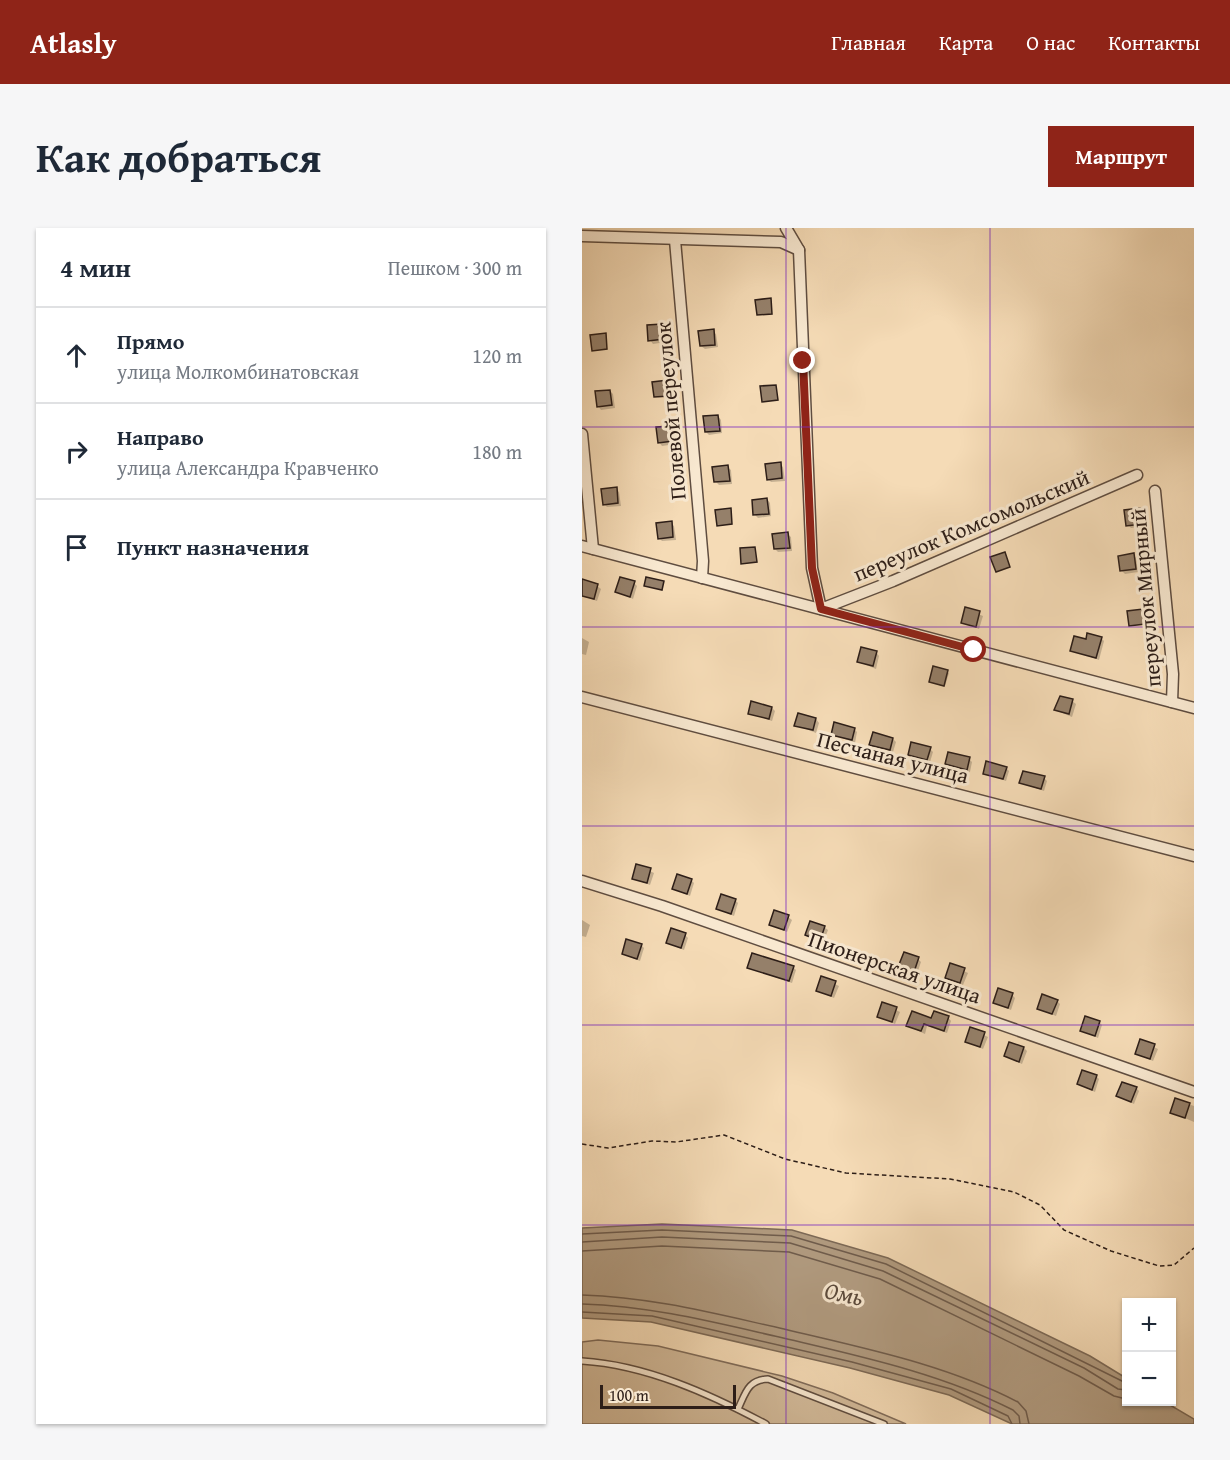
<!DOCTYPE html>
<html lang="ru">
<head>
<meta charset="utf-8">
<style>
  :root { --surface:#fff; --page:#f6f6f7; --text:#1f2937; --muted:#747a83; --line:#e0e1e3; --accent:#8f2418 }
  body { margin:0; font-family:"Gentium Book Plus",serif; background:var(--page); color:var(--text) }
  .controls { position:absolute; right:18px; bottom:18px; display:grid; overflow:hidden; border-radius:0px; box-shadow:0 2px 4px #0004 }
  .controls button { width:54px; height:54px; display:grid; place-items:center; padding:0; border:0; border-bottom:2px solid var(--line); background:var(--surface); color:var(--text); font:30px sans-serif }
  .scale { position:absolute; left:18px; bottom:15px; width:136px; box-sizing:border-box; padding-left:6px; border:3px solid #2d1e18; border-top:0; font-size:16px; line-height:21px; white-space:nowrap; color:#2d1e18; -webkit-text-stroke:4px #f8e8d0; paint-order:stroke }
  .stop { position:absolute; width:18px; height:18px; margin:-14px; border:4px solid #8f2418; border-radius:50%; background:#fff }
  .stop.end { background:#8f2418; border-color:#fff; box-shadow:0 2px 6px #0008 }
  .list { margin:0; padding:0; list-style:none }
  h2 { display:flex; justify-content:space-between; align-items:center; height:78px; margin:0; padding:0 24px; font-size:26px }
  h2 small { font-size:20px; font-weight:400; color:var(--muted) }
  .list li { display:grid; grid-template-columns:39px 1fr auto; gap:18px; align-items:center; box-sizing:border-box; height:96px; padding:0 24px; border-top:2px solid var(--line) }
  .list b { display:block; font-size:22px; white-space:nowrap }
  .list p { margin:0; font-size:20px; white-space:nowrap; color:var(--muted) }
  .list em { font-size:20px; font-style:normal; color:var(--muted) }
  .icon { flex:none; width:33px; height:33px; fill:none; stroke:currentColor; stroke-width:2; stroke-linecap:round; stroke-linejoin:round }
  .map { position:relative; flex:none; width:612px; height:1196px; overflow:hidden; border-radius:0px }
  header { display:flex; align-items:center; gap:36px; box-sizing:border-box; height:84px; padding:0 30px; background:var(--accent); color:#fff }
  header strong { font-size:28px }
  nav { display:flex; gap:33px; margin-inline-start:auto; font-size:21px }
  .intro { display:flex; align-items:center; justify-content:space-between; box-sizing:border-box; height:144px; padding:0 36px }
  h1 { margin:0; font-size:42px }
  .button { padding:15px 27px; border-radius:0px; background:var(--accent); color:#fff; font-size:21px; font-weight:700 }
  main { display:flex; gap:36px; padding:0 36px }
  aside { flex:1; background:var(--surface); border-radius:0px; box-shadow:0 2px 4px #0004 }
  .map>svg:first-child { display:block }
</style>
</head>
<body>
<header>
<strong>Atlasly</strong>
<nav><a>Главная</a><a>Карта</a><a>О нас</a><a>Контакты</a></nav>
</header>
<div class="intro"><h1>Как добраться</h1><a class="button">Маршрут</a></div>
<main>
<aside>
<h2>4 мин<small>Пешком · 300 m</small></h2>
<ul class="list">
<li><svg class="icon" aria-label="ahead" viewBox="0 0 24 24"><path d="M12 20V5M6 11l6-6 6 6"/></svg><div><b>Прямо</b><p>улица Молкомбинатовская</p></div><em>120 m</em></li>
<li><svg class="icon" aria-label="right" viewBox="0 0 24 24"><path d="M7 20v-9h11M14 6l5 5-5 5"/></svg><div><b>Направо</b><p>улица Александра Кравченко</p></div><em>180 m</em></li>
<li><svg class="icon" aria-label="arrive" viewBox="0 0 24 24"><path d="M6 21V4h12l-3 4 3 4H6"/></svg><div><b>Пункт назначения</b></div></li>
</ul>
</aside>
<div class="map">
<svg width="612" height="1196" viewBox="0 0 612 1196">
  <rect width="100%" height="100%" fill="#f5dbb6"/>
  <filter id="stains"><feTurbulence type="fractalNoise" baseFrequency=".00333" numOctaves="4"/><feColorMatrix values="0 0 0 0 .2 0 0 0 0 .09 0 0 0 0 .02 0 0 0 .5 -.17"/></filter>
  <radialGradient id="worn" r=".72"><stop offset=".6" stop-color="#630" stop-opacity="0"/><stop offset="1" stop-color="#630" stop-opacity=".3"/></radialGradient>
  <polygon fill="#d3bb9b" stroke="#806c5a" stroke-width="1.5" points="16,1112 76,1118 200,1148 251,1165 324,1196 0,1196 0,1114"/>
  <polygon fill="#b19b80" stroke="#7c6956" stroke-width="1.5" points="80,996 210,1002 306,1030 508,1128 544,1150 544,1174 583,1174 612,1191 612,1196 430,1196 367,1167 268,1140 69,1094 0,1090 0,1000"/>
  <g fill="#0003">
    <polygon points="80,97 83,100 84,114 71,116 68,112"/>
    <polygon points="131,103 134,106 136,119 123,121 119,118"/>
    <polygon points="28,163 31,166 33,180 19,182 16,178"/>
    <polygon points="136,188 139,192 140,205 127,207 124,204"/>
    <polygon points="89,199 92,202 94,216 80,218 77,214"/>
    <polygon points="198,236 201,239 203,253 189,254 186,251"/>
    <polygon points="145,239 149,242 150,256 137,257 134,254"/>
    <polygon points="34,261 37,264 39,278 25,279 22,276"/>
    <polygon points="185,271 188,275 189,288 176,290 173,287"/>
    <polygon points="558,281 561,285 563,298 549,300 546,297"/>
    <polygon points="89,295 92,298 94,312 80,313 77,310"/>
    <polygon points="205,306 209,309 210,323 196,324 193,321"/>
    <polygon points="551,327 554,330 556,344 543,346 539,342"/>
    <polygon points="52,355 55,358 51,371 35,363"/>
    <polygon points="15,358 19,361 15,373 0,368 0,360"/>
    <polygon points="384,381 401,388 397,401 381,394"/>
    <polygon points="0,410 7,414 4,427 0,426"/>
    <polygon points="519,410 522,413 517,432 490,422 505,413"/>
    <polygon points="294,424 297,428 294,441 277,434"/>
    <polygon points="352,440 367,445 363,458 350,454"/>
    <polygon points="490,473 494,476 490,489 473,482"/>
    <polygon points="190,480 193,483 190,493 167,485"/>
    <polygon points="234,491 237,495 234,505 214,497"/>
    <polygon points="272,501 275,504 273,515 250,506"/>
    <polygon points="311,511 314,514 311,524 289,516"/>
    <polygon points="348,521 351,524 348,534 327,526"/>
    <polygon points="387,531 390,534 388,544 365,536"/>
    <polygon points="424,540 427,543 424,553 402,545"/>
    <polygon points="462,550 465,553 462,563 439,555"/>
    <polygon points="55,637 72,645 68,657 51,650"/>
    <polygon points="109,652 112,655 108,668 92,661"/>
    <polygon points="153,672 156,675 152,688 136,681"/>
    <polygon points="206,689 210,692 205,704 189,697"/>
    <polygon points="0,692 8,697 4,709 0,708"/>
    <polygon points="242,699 246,702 241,715 225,707"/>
    <polygon points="103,707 106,710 102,722 85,715"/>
    <polygon points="59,717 62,720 58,733 41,726"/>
    <polygon points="336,731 339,734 335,746 318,739"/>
    <polygon points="369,737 386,745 381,757 365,749"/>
    <polygon points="211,739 214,742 210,755 167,740"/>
    <polygon points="240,750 257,758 252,770 236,763"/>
    <polygon points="430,767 433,770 429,782 412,775"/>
    <polygon points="475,773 478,776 474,788 457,781"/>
    <polygon points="301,776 318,784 313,796 297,788"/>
    <polygon points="366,789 369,793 365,805 345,798 343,806 326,798"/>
    <polygon points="517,794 520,797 516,810 500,802"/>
    <polygon points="389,801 406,809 401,821 385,814"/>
    <polygon points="559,813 576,821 571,833 555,826"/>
    <polygon points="442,820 445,823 440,836 424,828"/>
    <polygon points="514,848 517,851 513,864 496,856"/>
    <polygon points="554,860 557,863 552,876 536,868"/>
    <polygon points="594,872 612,878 612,894 589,884"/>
  </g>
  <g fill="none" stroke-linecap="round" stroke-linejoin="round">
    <g stroke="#6f5c4c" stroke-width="1.5">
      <polyline points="0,1006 80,1002 209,1008 304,1036 544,1155"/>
      <polyline points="0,1014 80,1009 208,1015 301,1043 502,1140 536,1161 544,1162"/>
      <polyline points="0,1023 80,1018 207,1024 298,1051 497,1148 532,1168 544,1171"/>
      <path d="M0,1067C70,1069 134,1086 202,1101C281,1120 363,1136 436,1174L444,1183L447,1196"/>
      <path d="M0,1076C68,1078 131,1094 197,1109C277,1128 358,1145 431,1182L437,1188L438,1196"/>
      <polyline points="0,1084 70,1088 270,1134 369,1161 426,1188 430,1196"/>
    </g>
  </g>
  <g fill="#95806a" stroke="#2d1e18" stroke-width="1.5">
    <polygon points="189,70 190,86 175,87 173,72"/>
    <polygon points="80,96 82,111 66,113 65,97"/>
    <polygon points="132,101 133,117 118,118 116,103"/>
    <polygon points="24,105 25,121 10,123 8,107"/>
    <polygon points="86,152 88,168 72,169 70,154"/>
    <polygon points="194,157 196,172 180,174 178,158"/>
    <polygon points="28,162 30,177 15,179 13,163"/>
    <polygon points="136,187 138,203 123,204 121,188"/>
    <polygon points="90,198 91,213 76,215 74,199"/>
    <polygon points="199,234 200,250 185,252 183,236"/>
    <polygon points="146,237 148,253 132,254 130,239"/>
    <polygon points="35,259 36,275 21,277 19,261"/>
    <polygon points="185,270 187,286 171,287 170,272"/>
    <polygon points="149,280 150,296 135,298 133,282"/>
    <polygon points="558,280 560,296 544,298 542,282"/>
    <polygon points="90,293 91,309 76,311 74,295"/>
    <polygon points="206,304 208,320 192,321 190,306"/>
    <polygon points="173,319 175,334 159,336 158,320"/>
    <polygon points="423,324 428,339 414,344 408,329"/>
    <polygon points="552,325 554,341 538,343 536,328"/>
    <polygon points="38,349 53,353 48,369 33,364"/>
    <polygon points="64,349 82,353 80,362 62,358"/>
    <polygon points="0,351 16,356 12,371 0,368"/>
    <polygon points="383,379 398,383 394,399 379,395"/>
    <polygon points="561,381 563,396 547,398 545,383"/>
    <polygon points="505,405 520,409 514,430 488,423 492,408 504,411"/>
    <polygon points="279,419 295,423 291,438 275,434"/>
    <polygon points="351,438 366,442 362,458 347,454"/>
    <polygon points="478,468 491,471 487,486 472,482"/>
    <polygon points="169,473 190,479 187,491 166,486"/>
    <polygon points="216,485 234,490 231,502 212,498"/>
    <polygon points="252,494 273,500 270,512 249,507"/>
    <polygon points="291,504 311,510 308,522 287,517"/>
    <polygon points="329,514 349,519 345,532 326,527"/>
    <polygon points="366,524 388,529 385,542 363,536"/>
    <polygon points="404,533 425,539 421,551 401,546"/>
    <polygon points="441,543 463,548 459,561 437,555"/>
    <polygon points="54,636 69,640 65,655 50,651"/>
    <polygon points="95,646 110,651 105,666 90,661"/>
    <polygon points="139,666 154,671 149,686 134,681"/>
    <polygon points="192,682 207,687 202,702 187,697"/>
    <polygon points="228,693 243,698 238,713 223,707"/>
    <polygon points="89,700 104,705 99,720 84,715"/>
    <polygon points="44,711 60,716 55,731 40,726"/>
    <polygon points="322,724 337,729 332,744 316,739"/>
    <polygon points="170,725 212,738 207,753 165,740"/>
    <polygon points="368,735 383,740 378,755 363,750"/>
    <polygon points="239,748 254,753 249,768 234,763"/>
    <polygon points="416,760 431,765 426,780 411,775"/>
    <polygon points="460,766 476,772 470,786 455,781"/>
    <polygon points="300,774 315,779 310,794 295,789"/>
    <polygon points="330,783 349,790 352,783 367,788 362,803 342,796 339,803 324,798"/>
    <polygon points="503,788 518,793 513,808 498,803"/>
    <polygon points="388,799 403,804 398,819 383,814"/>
    <polygon points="558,811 573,816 568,831 553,826"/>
    <polygon points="427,814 442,819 437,834 422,828"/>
    <polygon points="500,842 515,847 510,862 495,856"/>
    <polygon points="540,854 555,859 549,874 534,868"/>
    <polygon points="593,870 608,875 603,890 588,885"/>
  </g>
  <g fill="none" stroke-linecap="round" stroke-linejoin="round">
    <defs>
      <g id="lane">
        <path d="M0,1133C64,1137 128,1166 184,1196"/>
        <path d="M156,1181C164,1164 166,1152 186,1151L302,1196"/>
      </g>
      <g id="street">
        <polyline points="204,0 217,22 230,340 239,381 311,353 555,247"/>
        <polyline points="0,8 199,14 217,22"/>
        <polyline points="93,12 121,333 120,350"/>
        <polyline points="0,206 11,321"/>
        <polyline points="573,263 591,446 590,474"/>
        <polyline points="0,318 612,480"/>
        <polyline points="0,469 612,628"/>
        <polyline points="0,653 80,678 612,864"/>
      </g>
    </defs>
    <use href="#lane" stroke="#5f4d40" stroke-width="8"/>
    <use href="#street" stroke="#5f4d40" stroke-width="13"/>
    <polyline stroke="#2d1e18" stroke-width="1.5" stroke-dasharray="4.5 3" stroke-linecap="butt" points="0,916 26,920 70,913 94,914 142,907 203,931 264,945 368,951 432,964 458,977 482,1002 529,1023 577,1038 592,1037 612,1020"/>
    <use href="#lane" stroke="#f8e8d0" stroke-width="5"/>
    <use href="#street" stroke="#f8e8d0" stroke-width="10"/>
  </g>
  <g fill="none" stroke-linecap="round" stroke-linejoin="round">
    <polyline stroke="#8f2418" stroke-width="8" points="221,133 230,340 239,381 392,422"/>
  </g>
  <path fill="none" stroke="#7b2cbf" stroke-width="1.5" stroke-opacity="0.55" d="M204,0V1196M408,0V1196M0,199H612M0,399H612M0,598H612M0,797H612M0,997H612"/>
  <g text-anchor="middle" stroke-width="6" stroke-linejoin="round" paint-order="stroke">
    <g font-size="22" fill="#2d1e18" stroke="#f8e8d0">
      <text transform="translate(88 183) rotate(-95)" y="8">Полевой переулок</text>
      <text transform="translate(389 297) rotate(-23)" y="8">переулок Комсомольский</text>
      <text transform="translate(563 370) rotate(-95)" y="8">переулок Мирный</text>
      <text transform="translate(311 529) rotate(14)" y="8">Песчаная улица</text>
      <text transform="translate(313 739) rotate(19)" y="8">Пионерская улица</text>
    </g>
    <g font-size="24" font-style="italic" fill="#5b4a3c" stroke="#f8e8d0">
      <text transform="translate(262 1066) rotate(12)" y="8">Омь</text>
    </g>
  </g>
  <rect width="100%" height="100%" filter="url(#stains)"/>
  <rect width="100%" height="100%" fill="url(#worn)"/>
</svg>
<div class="controls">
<button>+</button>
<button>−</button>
</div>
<div class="scale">100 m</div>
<div class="stop" style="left:392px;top:422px"></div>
<div class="stop end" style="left:221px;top:133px"></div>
</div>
</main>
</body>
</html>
